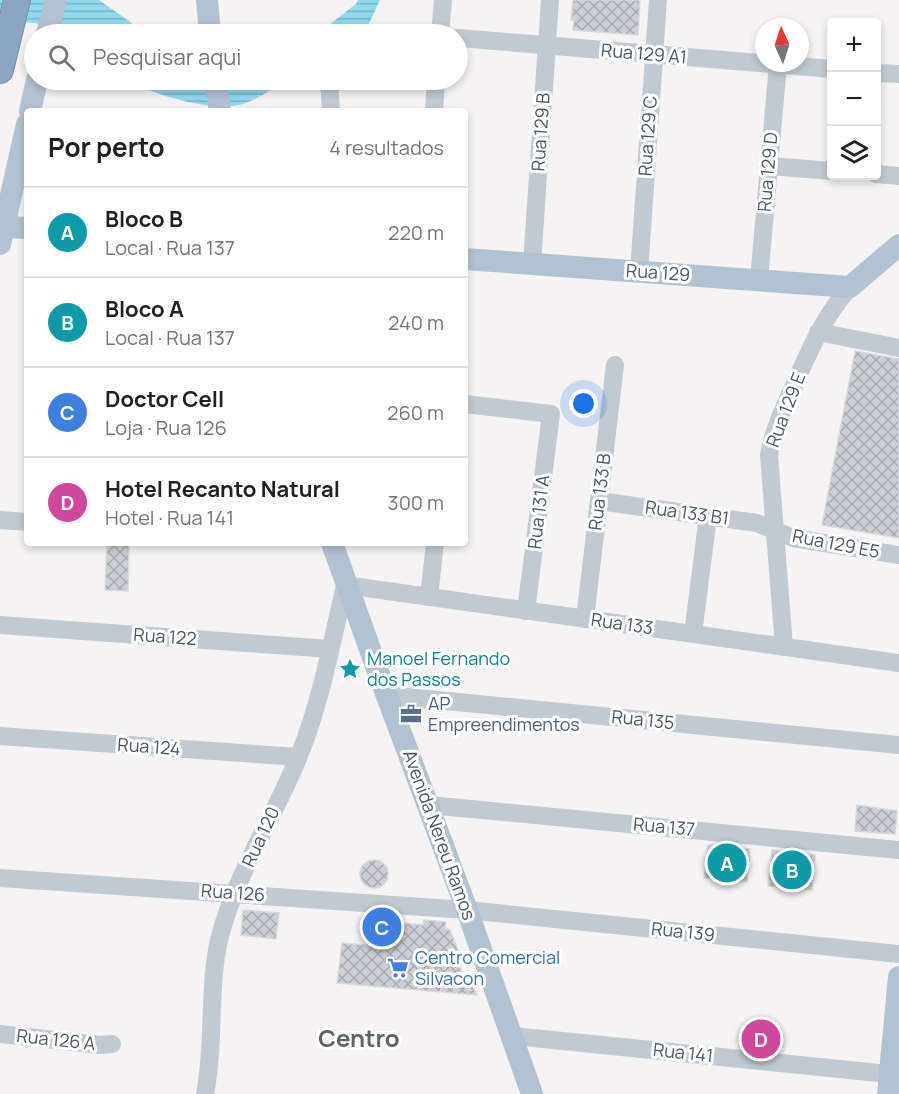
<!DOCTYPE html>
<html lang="pt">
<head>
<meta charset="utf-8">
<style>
  :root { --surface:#fff; --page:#f6f6f6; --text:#202124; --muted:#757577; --line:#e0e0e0; --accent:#1a73e8 }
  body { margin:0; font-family:Manrope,sans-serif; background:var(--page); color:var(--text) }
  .controls { position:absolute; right:18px; top:18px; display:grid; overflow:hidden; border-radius:6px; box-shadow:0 3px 9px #0003 }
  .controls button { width:54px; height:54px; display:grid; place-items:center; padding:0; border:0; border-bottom:2px solid var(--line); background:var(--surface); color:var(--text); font:30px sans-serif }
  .compass { position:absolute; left:755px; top:18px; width:54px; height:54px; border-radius:50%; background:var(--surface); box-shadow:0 3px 9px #0003; rotate:357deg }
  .you { position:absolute; left:584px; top:404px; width:21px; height:21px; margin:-15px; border:4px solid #fff; border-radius:50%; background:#1a73e8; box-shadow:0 0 0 9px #1a73e833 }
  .badge { display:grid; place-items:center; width:39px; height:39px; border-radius:50%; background:var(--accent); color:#fff; font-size:20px; font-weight:700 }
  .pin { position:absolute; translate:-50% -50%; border:3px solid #fff; box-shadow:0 2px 6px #0006 }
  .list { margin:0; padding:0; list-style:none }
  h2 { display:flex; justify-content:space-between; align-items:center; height:78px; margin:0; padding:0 24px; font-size:26px }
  h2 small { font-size:20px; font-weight:400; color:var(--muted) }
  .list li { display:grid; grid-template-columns:39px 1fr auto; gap:18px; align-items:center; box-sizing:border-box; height:90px; padding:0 24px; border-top:2px solid var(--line) }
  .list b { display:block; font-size:22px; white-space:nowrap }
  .list p { margin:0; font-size:20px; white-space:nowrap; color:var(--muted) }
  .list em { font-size:20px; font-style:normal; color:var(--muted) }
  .icon { flex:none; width:33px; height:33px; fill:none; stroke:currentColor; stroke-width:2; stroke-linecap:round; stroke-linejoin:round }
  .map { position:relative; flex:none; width:899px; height:1094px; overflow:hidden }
  .search { position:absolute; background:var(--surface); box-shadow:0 3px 9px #0003; left:24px; top:24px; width:444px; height:66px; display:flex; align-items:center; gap:15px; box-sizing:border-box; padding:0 21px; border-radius:33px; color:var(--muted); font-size:22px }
  .panel { position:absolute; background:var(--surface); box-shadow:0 3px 9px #0003; left:24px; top:108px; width:444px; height:438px; border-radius:6px }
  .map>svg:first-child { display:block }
</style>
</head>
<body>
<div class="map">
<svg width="899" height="1094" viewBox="0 0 899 1094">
  <defs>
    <pattern id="water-rules" width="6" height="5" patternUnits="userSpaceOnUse" patternTransform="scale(1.5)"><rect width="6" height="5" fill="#90daee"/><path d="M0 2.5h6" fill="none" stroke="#78b4c4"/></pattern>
    <pattern id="building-cross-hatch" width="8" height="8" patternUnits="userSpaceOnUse" patternTransform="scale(1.5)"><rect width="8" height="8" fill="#cdcfd5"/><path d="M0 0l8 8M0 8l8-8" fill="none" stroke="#a8abb0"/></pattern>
  </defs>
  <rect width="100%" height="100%" fill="#f5f3f3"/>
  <g fill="url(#water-rules)">
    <polygon points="0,0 99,0 129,21 143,34 67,34 56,27 34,23 0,21"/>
    <polygon points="358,0 380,0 366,30 361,34 311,34 330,24 356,4"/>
    <path d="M130,80H286C270,90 251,105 232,106C205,109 152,95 130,80Z"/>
  </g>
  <g fill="url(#building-cross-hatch)" stroke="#d7d9de" stroke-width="1.5">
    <polygon points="573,0 640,0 638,35 573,30 574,20 571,20"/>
    <polygon points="855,351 899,359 899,538 822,525"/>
    <polygon points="107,544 129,545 128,591 105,590"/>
    <polygon points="857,805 897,811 895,834 855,831"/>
    <polygon points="708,845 750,849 747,882 704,878"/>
    <polygon points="772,850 815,855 812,890 768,886"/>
    <circle cx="374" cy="874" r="14"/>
    <polygon points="243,910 279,913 276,939 241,935"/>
    <polygon points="424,920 446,922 445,927 450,930 462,960 460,967 464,978 469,979 477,995 337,983 342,943 377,946 380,921 423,925"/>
  </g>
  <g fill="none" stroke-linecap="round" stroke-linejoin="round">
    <defs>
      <polyline id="highway" points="0,70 17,0"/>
    </defs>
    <use href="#highway" stroke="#7690ad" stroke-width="28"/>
    <g stroke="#c1cad2" stroke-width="18">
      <polyline points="440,34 443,0"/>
      <polyline points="458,38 832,69"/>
      <polyline points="876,73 899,74"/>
      <polyline points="329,80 331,111"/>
      <polyline points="434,111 436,80"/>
      <polyline points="769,166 832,171"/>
      <polyline points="876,174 899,176"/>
      <polyline points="532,264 550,0"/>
      <polyline points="639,272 658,0"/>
      <polyline points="759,280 778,64"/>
      <polyline points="818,332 899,348"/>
      <polyline points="465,404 551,414 526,611"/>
      <polyline points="599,501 757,523 793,538 899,555"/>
      <polyline points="0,520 27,522"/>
      <polyline points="429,597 435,543"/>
      <polyline points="585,619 615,365"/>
      <polyline points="0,625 330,649"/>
      <polyline points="693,634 708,516"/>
      <path d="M784,647L769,455C773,431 783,410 793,388C809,352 823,317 850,287"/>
      <polyline points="386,695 899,745"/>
      <polyline points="0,736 298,757"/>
      <polyline points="429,805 899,850"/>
      <polyline points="0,878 467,910 899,954"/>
      <polyline points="0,1034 100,1045 112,1044"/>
      <polyline points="513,1036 889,1074"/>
      <path d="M205,1094C215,1044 208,989 219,940C235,875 274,818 299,756C321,701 332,642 345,585L899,663"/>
    </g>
    <g stroke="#b3c2d1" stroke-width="22">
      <polyline points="207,0 210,34"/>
      <polyline points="47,34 56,0"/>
      <polyline points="215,80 220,111"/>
      <polyline points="30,111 37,80"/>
      <polyline points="4,227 27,228"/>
      <polyline points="0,244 27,124"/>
      <polyline points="465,259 850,287 899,245"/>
      <polyline points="332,543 381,680 467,910 532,1094"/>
      <polyline points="888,1094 899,977"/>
    </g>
    <use href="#highway" stroke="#8ba5c1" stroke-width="26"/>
  </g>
  <defs>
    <symbol id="sight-bare" viewBox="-9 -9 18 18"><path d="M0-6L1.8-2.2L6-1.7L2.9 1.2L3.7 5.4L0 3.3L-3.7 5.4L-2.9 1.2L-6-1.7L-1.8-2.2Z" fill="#0f9aa8" stroke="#fff" stroke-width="2.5" paint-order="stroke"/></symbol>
    <symbol id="office-bare" viewBox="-9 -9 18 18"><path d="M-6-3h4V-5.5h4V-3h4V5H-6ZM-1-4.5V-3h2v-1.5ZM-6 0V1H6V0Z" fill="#5c6f8a" stroke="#fff" stroke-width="2.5" paint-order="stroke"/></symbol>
    <symbol id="supermarket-bare" viewBox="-9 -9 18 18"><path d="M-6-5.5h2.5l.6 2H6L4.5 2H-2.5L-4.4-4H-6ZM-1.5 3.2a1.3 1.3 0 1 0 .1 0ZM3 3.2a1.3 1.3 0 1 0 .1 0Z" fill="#3f7fe0" stroke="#fff" stroke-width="2.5" paint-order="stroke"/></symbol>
  </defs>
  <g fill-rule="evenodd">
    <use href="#sight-bare" x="335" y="654" width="30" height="30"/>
    <use href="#office-bare" x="396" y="699" width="30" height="30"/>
    <use href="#supermarket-bare" x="383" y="953" width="30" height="30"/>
  </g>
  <g text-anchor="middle" stroke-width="6" stroke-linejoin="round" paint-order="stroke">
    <g font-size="18" fill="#4a5661" stroke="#fff">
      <text transform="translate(644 54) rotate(5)" y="6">Rua 129 A1</text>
      <text transform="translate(541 132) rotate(-86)" y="6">Rua 129 B</text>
      <text transform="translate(648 136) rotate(-86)" y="6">Rua 129 C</text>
      <text transform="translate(768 172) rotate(-85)" y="6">Rua 129 D</text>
      <text transform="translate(658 273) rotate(4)" y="6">Rua 129</text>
      <text transform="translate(786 410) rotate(-69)" y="6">Rua 129 E</text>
      <text transform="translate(600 492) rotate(-83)" y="6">Rua 133 B</text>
      <text transform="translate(539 512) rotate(-83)" y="6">Rua 131 A</text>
      <text transform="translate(687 513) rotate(8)" y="6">Rua 133 B1</text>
      <text transform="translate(836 544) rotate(11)" y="6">Rua 129 E5</text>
      <text transform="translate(622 624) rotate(8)" y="6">Rua 133</text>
      <text transform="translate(165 637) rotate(4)" y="6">Rua 122</text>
      <text transform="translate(643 720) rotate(6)" y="6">Rua 135</text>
      <text transform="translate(149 747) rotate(4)" y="6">Rua 124</text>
      <text transform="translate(664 827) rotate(5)" y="6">Rua 137</text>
      <text transform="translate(439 835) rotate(70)" y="6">Avenida Nereu Ramos</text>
      <text transform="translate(261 837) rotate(-65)" y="6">Rua 120</text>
      <text transform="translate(233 893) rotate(4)" y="6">Rua 126</text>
      <text transform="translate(683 932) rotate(6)" y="6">Rua 139</text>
      <text transform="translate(56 1040) rotate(6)" y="6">Rua 126 A</text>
      <text transform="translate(683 1053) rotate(6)" y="6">Rua 141</text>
    </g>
    <g font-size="18" fill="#0d838f" stroke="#fff" text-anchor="start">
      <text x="367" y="665">Manoel Fernando<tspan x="367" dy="21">dos Passos</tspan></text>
    </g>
    <g font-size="18" fill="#4e5e75" stroke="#fff" text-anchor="start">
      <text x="428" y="710">AP<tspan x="428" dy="21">Empreendimentos</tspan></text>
    </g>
    <g font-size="18" fill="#366cbe" stroke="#fff" text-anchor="start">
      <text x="415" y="964">Centro Comercial<tspan x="415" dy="21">Silvacon</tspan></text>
    </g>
    <g font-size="24" font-weight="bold" fill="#5f6368" stroke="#fff">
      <text x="359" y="1047">Centro</text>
    </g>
  </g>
</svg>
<div class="controls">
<button>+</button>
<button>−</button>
<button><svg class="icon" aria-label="layers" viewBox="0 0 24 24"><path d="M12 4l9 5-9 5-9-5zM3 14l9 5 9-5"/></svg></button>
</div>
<svg class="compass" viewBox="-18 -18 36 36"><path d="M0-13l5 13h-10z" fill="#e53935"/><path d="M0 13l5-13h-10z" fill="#757577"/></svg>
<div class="you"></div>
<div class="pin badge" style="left:727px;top:863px;background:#0f9aa8">A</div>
<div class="pin badge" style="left:792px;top:870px;background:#0f9aa8">B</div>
<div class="pin badge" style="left:382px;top:927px;background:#3f7fe0">C</div>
<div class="pin badge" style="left:761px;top:1039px;background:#d1479c">D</div>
<div class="search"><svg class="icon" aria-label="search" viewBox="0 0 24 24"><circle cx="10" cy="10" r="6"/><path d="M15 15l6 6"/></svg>Pesquisar aqui</div>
<section class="panel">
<h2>Por perto<small>4 resultados</small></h2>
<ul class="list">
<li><span class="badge" style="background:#0f9aa8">A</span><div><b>Bloco B</b><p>Local · Rua 137</p></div><em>220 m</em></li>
<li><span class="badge" style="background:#0f9aa8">B</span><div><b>Bloco A</b><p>Local · Rua 137</p></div><em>240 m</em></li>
<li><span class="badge" style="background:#3f7fe0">C</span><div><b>Doctor Cell</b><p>Loja · Rua 126</p></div><em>260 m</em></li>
<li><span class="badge" style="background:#d1479c">D</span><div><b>Hotel Recanto Natural</b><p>Hotel · Rua 141</p></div><em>300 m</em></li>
</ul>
</section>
</div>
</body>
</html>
